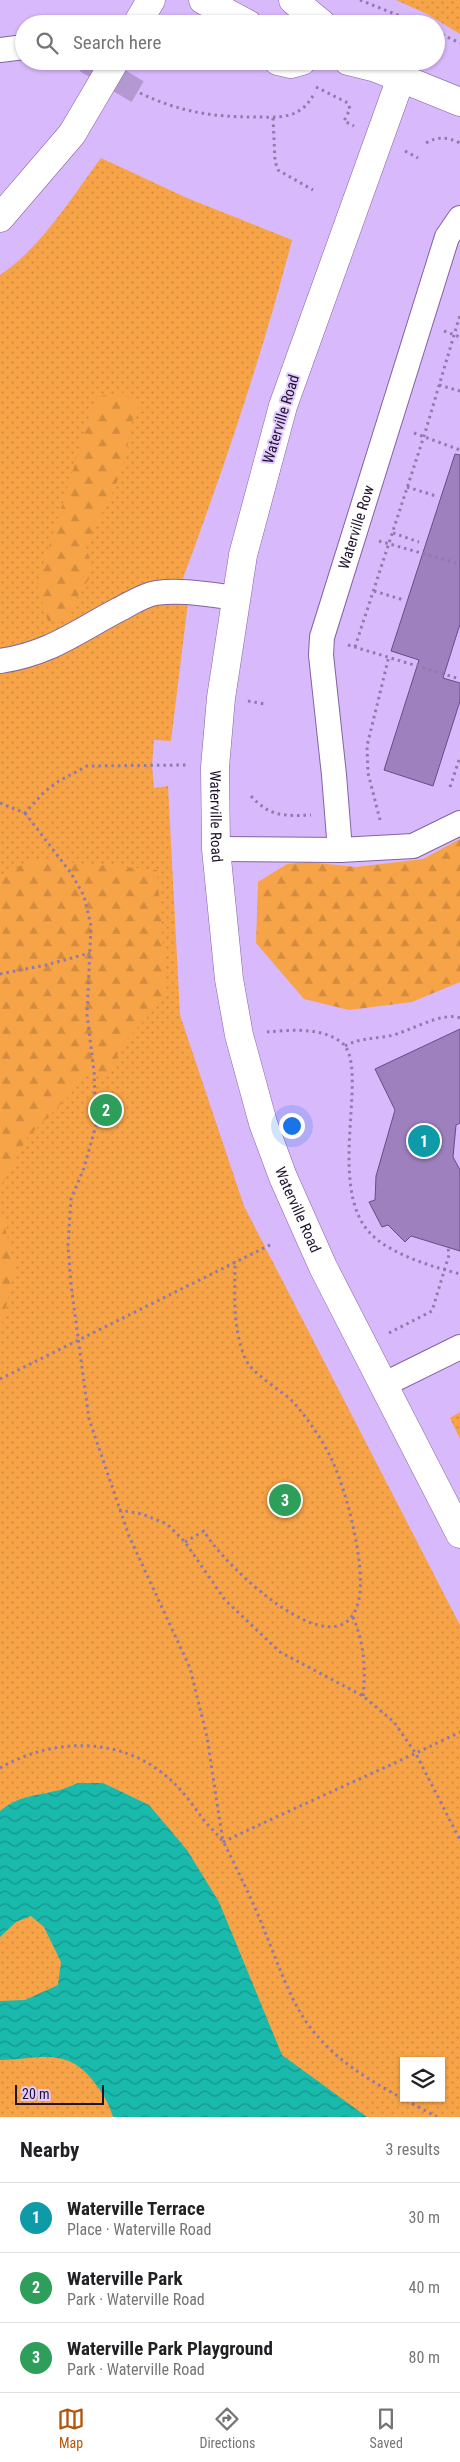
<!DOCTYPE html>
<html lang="en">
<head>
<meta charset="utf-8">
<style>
  :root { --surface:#fff; --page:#f2f2f2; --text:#202124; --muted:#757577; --line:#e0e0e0; --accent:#b45309 }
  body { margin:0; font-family:"Roboto Condensed",sans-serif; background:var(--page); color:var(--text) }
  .controls { position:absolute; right:15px; bottom:15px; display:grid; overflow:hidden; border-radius:0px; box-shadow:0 1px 4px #0004 }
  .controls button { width:45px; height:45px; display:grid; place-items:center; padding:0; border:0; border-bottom:1px solid var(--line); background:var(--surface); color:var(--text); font:25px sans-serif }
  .scale { position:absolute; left:15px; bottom:12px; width:89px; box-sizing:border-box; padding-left:5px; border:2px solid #20142d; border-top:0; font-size:14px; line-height:18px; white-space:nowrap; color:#20142d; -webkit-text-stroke:4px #e2c9ff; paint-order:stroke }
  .you { position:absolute; left:291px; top:1125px; width:18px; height:18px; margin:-12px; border:4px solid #fff; border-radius:50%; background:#1a73e8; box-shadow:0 0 0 8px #1a73e833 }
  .badge { display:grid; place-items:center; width:32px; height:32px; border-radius:50%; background:var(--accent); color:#fff; font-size:16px; font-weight:700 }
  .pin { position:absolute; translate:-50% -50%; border:2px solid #fff; box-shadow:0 1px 5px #0006 }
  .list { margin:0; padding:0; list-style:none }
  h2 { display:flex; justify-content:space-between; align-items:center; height:65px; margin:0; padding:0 20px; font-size:21px }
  h2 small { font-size:16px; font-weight:400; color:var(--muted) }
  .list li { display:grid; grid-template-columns:32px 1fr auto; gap:15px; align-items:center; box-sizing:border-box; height:70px; padding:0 20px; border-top:1px solid var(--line) }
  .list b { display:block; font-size:19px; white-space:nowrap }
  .list p { margin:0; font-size:16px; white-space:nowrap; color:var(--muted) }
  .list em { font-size:16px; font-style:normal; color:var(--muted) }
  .icon { flex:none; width:28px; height:28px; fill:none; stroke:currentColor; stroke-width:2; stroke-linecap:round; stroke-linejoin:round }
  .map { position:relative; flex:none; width:460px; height:2117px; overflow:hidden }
  .search { position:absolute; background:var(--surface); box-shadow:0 1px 4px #0004; left:15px; right:15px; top:15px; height:55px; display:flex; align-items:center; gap:12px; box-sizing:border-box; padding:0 18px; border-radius:28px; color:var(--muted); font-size:19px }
  .sheet { height:275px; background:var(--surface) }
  nav { display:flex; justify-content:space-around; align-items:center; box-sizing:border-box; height:70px; border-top:1px solid var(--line); background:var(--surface); font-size:14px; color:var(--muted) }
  nav a { display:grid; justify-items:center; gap:2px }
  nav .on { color:var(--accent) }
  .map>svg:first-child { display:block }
</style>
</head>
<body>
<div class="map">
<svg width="460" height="2117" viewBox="0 0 460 2117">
  <defs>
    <pattern id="grass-dots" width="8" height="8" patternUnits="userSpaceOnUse" patternTransform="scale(1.25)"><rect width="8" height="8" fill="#f7a347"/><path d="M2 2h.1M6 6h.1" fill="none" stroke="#d38b3e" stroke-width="1.8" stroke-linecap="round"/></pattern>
    <pattern id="forest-firs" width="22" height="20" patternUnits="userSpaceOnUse" patternTransform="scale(1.25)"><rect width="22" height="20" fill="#f7a347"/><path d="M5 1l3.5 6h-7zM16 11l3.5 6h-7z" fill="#d38b3e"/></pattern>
    <pattern id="water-waves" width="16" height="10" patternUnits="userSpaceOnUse" patternTransform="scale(1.25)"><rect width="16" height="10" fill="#19b9ac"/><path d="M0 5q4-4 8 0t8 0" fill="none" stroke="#16958c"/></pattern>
  </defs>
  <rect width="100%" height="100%" fill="#d8b9fb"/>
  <g fill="url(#grass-dots)" fill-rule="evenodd">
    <polygon points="396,0 460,0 460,34 427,14"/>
    <path d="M101,158L187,198L292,240C261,360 221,476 178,592L188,602L171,741L154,740L152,765L154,788L168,786L180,1015L244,1206L460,1625V2117H0V275C42,247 71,198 101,158ZM404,2061H441V2098H404Z"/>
    <polygon points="460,1412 460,1439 450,1418"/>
  </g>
  <g fill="url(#forest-firs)">
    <polygon points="122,392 139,406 130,427 127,452 115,488 85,545 90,559 89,579 76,599 69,619 48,621 37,585 96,397"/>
    <polygon points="460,839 460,982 412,1002 349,1010 304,999 256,943 258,882 287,864 308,862 356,867 423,859"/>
    <polygon points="29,859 157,870 167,995 123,1044 107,1078 84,1074 69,1096 27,1138 0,1188 0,881"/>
    <polygon points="0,1207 15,1268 0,1333"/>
  </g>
  <path fill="url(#water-waves)" d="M78,1783H103L149,1805L187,1850L219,1902L282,2055L367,2117H113C110,2106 104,2095 97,2086C69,2045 41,2059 0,2060V2001L25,2000L58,1985L61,1962L44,1927L31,1916L16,1922L0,1937V1811C20,1795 32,1797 55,1791C63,1790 70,1786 78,1783Z"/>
  <g fill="#9e80bf" stroke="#684b86">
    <polygon points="455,454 460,455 460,624 443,678 460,683 460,701 433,786 384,770 419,660 391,651"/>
    <polygon points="460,1029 460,1123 456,1125 453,1157 460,1170 460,1251 411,1236 405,1242 388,1225 382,1227 369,1202 375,1200 376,1176 395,1110 375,1069"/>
  </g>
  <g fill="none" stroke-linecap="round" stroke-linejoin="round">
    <polyline stroke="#b398d2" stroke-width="24" stroke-dasharray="24 12" stroke-linecap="butt" points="86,61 140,93"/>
    <defs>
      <g id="street">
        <polyline points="0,50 24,47"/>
        <path d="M0,661C49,654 76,632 118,610C130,604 143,595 156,593C182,589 210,595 236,598"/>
        <polyline points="216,849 340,850 413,846 460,823"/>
        <path id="s1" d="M340,850L334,775L321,655L322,637L447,237L460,218"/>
        <polyline points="383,1385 460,1347"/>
      </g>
      <g id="secondary">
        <polyline points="203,0 248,24"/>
        <polyline points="293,0 322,24"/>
        <polyline points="348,61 376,68 460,102"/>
        <path id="s2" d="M401,78L283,406L243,555L221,698L215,767L216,849L229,979L239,1035L263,1123L283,1177L323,1267L460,1534"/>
      </g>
      <g id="highway">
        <polyline points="137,24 151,0"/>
        <polyline points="278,61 291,64 302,61"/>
        <polyline points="0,218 72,134 115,61"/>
      </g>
    </defs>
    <use href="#street" stroke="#8164a1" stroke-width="26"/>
    <use href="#secondary" stroke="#8164a1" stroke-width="29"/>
    <use href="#highway" stroke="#8164a1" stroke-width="29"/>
    <g stroke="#9079ab" stroke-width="3" stroke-dasharray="2.5 4" stroke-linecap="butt">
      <polyline points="360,0 420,24"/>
      <polyline points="172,18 179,22 178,24"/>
      <polyline points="436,32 460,43"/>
      <polyline points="217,61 250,68"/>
      <polyline points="316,87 348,103 350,109 344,121 354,126"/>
      <path d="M140,93C180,112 212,117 255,117C270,117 288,119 300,110C306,107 309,101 313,96"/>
      <polyline points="273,118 275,161 278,170 313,190"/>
      <path d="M426,143C439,136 447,137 460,143"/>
      <polyline points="405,151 418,158"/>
      <polyline points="444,331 460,337"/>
      <polyline points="439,385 460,391"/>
      <polyline points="414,433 460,450"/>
      <polyline points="407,487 436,496"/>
      <polyline points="393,533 419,542"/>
      <polyline points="379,541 460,564"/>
      <polyline points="374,591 404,600"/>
      <polyline points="348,645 460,679"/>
      <polyline points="355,647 424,436 460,315"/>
      <polyline points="248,701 265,704"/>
      <polyline points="450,787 460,757"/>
      <path d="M251,796C270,817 284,816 311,815"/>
      <polyline points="0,803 25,813 44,792 59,781 87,766 187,765"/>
      <polyline points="25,813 71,873 84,896 91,926 87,1015 94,1071 96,1125 84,1168 71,1199 68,1245 71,1285 89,1419 129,1536 190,1668 207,1737 223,1842"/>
      <polyline points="380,820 368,773 367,746 389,656"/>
      <polyline points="0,974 46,965 90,953"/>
      <path d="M267,1032C290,1030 321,1027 341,1042C372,1065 324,1187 371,1234C390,1254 433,1267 460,1274"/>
      <path d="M345,1046C359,1038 373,1039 389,1036C409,1032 442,1011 460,1018"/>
      <polyline points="389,1333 432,1311 449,1255 448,1247"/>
      <polyline points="0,1379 272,1244"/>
      <polyline points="119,1510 142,1514 167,1524 185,1542 225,1600 280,1652 363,1696 394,1722 416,1754 460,1840"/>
      <path d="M185,1542L204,1531C222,1564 342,1679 359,1599C366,1566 346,1487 330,1456C321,1438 308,1419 294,1403C281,1389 252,1375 245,1358C232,1326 235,1294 235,1261"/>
      <path d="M353,1617C364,1643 366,1668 363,1696"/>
      <path d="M0,1768C52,1738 119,1736 166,1776C181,1788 192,1804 203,1819C210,1828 219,1835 225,1845C240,1875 255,1906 267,1937C278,1964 288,1993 303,2017C334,2066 388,2090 437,2117"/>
      <path d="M223,1842C302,1804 382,1770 460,1732"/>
    </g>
    <use href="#street" stroke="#fff" stroke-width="24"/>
    <use href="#secondary" stroke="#fff" stroke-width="28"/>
    <use href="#highway" stroke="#fff" stroke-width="28"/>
  </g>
  <g text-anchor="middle" stroke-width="4" stroke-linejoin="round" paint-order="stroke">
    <g font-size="15" fill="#20142d" stroke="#e2c9ff">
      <text transform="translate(281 419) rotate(-73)" y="5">Waterville Road</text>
      <text dy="5" stroke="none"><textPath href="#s1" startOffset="329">Waterville Row</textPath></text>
      <text dy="5" stroke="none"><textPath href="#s2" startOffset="766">Waterville Road</textPath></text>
      <text dy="5" stroke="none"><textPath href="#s2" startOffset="1171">Waterville Road</textPath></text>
    </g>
  </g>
</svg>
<div class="controls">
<button><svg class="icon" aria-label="layers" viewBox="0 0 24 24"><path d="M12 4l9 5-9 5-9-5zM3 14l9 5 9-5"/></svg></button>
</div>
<div class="scale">20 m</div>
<div class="you"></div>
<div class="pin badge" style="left:424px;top:1141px;background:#0f9aa8">1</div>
<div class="pin badge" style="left:106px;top:1110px;background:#2e9e5b">2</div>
<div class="pin badge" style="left:285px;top:1500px;background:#2e9e5b">3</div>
<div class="search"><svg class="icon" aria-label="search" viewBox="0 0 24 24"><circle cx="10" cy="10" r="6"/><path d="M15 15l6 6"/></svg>Search here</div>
</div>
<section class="sheet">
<h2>Nearby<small>3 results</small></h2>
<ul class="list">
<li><span class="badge" style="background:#0f9aa8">1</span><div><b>Waterville Terrace</b><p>Place · Waterville Road</p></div><em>30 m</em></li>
<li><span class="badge" style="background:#2e9e5b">2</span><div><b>Waterville Park</b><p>Park · Waterville Road</p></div><em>40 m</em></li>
<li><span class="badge" style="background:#2e9e5b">3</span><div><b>Waterville Park Playground</b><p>Park · Waterville Road</p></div><em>80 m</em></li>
</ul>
</section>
<nav>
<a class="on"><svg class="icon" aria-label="map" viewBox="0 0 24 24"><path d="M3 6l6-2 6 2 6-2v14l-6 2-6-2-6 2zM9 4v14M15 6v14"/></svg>Map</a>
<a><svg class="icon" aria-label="directions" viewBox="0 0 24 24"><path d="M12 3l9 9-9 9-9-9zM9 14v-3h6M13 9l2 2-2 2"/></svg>Directions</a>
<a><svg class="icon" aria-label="saved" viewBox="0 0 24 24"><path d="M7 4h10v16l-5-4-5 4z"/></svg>Saved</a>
</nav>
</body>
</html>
